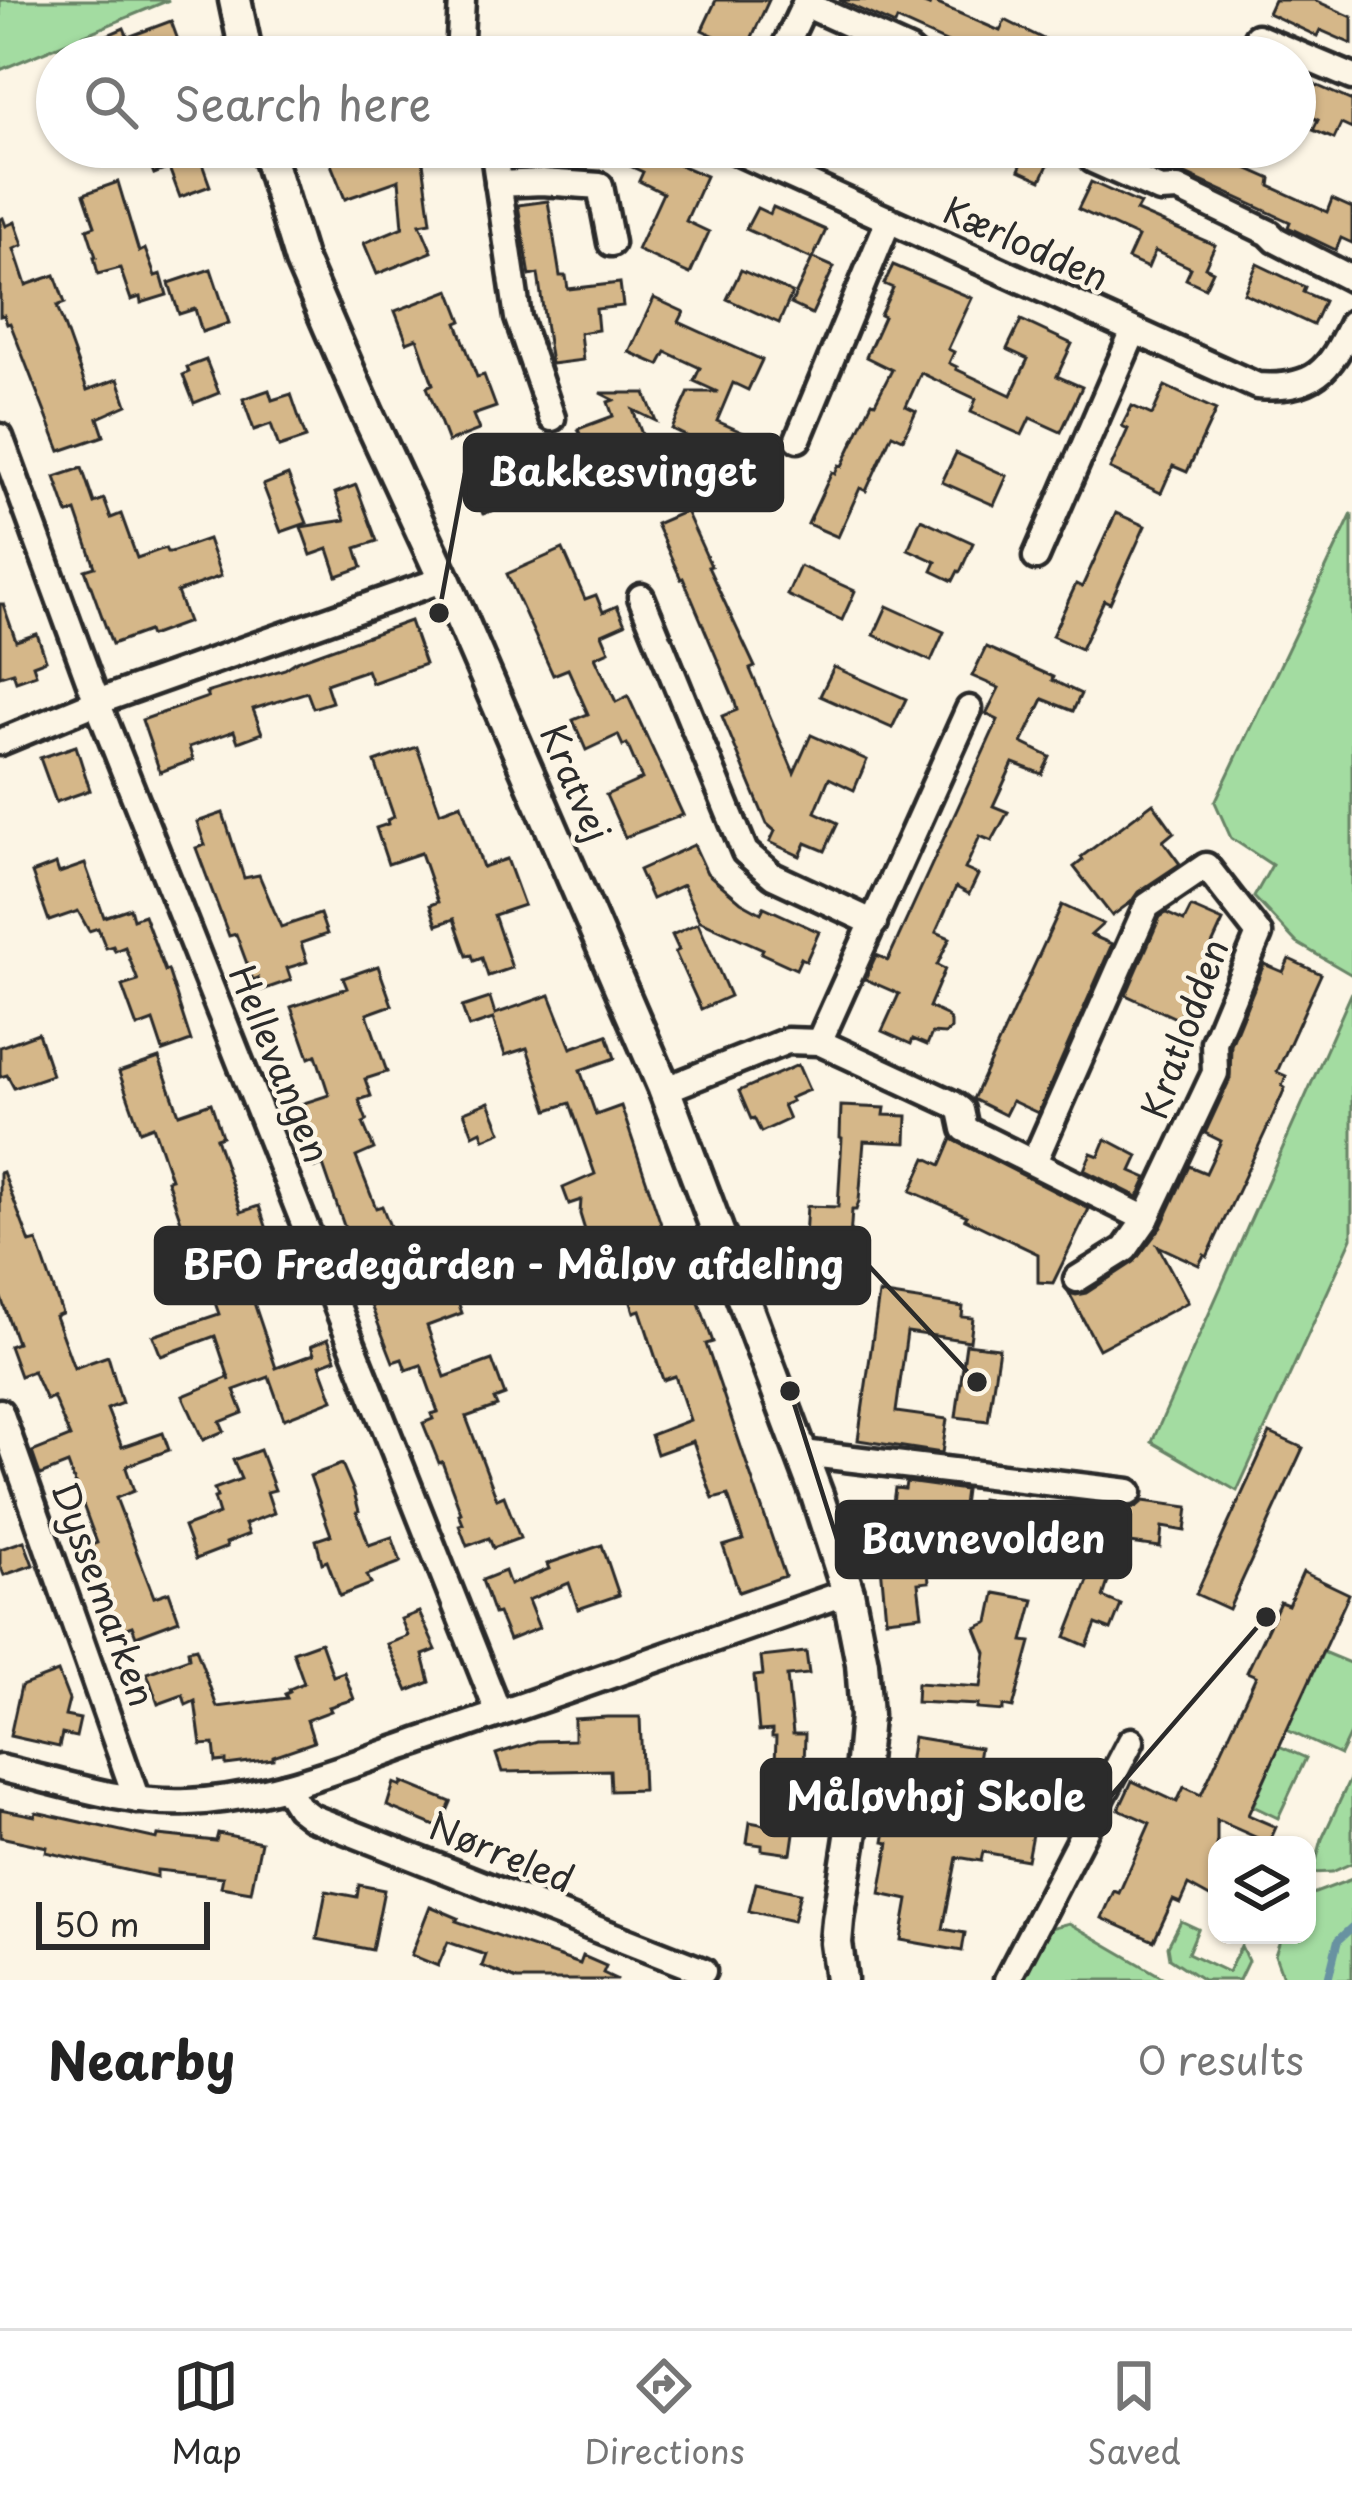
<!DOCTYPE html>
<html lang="en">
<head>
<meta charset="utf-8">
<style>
  :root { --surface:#fff; --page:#f2f2f2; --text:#222; --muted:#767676; --line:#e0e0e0; --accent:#2b2b2b }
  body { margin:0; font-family:"Playpen Sans",sans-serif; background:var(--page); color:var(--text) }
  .controls { position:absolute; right:36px; bottom:36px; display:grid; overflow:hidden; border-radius:24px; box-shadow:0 3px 9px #0004 }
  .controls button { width:108px; height:108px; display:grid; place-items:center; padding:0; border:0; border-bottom:3px solid var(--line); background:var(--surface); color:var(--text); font:60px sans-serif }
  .scale { position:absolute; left:36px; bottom:30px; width:174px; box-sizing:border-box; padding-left:12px; border:6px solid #2b2b2b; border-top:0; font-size:33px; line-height:42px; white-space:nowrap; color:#2b2b2b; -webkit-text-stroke:9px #fcf5e5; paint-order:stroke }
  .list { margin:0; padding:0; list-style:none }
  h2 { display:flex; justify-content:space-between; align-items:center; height:156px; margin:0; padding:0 48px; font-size:51px }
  h2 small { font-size:39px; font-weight:400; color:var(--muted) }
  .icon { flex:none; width:66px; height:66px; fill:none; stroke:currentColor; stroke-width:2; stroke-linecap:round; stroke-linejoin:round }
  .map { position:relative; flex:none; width:1352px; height:1980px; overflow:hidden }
  .search { position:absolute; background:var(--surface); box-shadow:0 3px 9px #0004; left:36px; right:36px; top:36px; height:132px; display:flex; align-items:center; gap:30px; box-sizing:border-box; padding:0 42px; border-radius:66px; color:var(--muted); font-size:45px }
  .sheet { height:348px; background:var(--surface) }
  nav { display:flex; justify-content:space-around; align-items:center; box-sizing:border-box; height:168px; border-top:3px solid var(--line); background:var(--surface); font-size:33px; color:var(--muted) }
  nav a { display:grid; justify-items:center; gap:6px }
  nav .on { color:var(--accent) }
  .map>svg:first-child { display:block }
</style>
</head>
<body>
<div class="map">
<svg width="1352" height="1980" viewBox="0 0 1352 1980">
  <rect width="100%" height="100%" fill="#fcf5e5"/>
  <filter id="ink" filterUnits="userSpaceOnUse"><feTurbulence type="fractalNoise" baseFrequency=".00833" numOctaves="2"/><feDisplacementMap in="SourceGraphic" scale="24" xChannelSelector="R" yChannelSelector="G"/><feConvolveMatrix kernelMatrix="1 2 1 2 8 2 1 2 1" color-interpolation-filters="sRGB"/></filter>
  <g filter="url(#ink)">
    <g fill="#a3dca1" stroke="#678466" stroke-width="3">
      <polygon points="0,0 169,0 0,70"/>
      <polygon points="1352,514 1352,975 1297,943 1254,897 1272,865 1231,838 1215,802"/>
      <polygon points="1352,992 1352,1238 1237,1491 1152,1442"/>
      <polygon points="1323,1652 1352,1664 1352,1730 1340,1755 1287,1730"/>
      <polygon points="1279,1746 1306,1758 1278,1818 1253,1806"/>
      <polygon points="1352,1775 1352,1863 1332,1872 1313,1873 1322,1839"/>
      <polygon points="1352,1879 1352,1980 1284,1980 1275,1955 1282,1935 1307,1935 1307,1896"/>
      <polygon points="1181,1921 1198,1929 1188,1953 1228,1972 1241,1946 1248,1961 1239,1980 1203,1980 1170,1958 1168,1946"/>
      <polygon points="1069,1923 1167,1980 1016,1980 1042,1930"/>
    </g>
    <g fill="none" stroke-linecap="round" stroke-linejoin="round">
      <polyline stroke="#6792a1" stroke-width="8" points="1328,1980 1338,1940 1352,1927"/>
    </g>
    <g fill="#d5b789" stroke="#2b2b2b" stroke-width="3">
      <polygon points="716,0 769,0 746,50 702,30"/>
      <polygon points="839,0 914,0 929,6 931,1 1000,31 1005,20 1080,57 1008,57 979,48 975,55 897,20 895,25"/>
      <polygon points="1274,0 1314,0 1352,17 1352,44 1320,30 1317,36 1268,13"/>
      <polygon points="171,21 182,51 166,57 139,57 131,36"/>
      <polygon points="124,28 133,49 113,57 57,57"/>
      <polygon points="1295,76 1352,101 1352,129 1341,124 1334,139 1313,130 1318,120 1295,110"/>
      <polygon points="143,147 196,147 210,186 180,197 169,168 154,174"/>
      <polygon points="324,147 421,147 431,222 420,224 432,252 377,274 364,243 403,227 399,180 345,199"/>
      <polygon points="588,147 638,147 706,176 686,221 709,232 690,274 637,250 663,193 639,181 643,172"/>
      <polygon points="992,147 1056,147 1041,180 1019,170 1023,161"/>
      <polygon points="1127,147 1216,147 1213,153 1271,179 1270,186 1327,212 1332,199 1352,208 1352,243 1341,238 1336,250 1288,227 1290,222"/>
      <polygon points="118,182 139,252 145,249 155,276 161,274 167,295 141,303 140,297 131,300 120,268 98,274 94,257 96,257 87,229 95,226 84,194"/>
      <polygon points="1091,182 1140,204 1136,211 1215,245 1205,267 1213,271 1205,288 1186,279 1191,268 1155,251 1148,268 1128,259 1138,237 1078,209"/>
      <polygon points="548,201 560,276 566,276 568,289 620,283 623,306 596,309 598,330 580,333 583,360 551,364 538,274 530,276 518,205"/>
      <polygon points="773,207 826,230 813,258 834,267 812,314 791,304 812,259 746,229 757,208 770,214"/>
      <polygon points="3,218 6,226 15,222 23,245 14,249 26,285 55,275 65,303 57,306 87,390 118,379 127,405 98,418 104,436 60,451 10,323 7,324 4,315 0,316 0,219"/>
      <polygon points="1257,264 1305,287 1303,292 1324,301 1313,325 1244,293"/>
      <polygon points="893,265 972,298 948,349 954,352 949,363 957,367 956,369 1011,395 1028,359 1007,349 1021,320 1072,344 1057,376 1082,387 1061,432 1030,418 1022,435 971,412 976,399 921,373 906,406 916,411 903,439 892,434 866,491 860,488 838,537 808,524 832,472 835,474 839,465 842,466 872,402 875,403 892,370 866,357 884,317 880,315 893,288 884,284"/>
      <polygon points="211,269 229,323 202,332 195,309 179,314 169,283"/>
      <polygon points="741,270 792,293 779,323 727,299"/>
      <polygon points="450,290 462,321 457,323 477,377 484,375 496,407 473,415 479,430 448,442 427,387 433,384 417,338 407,342 395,311"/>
      <polygon points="654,298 684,312 679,322 762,360 748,390 733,383 717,421 755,438 742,467 691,444 694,440 672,429 689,392 718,392 694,381 700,368 666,352 659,365 629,352"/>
      <polygon points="206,360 219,393 194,403 183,375 189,372 187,367"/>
      <polygon points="1165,386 1216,410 1187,472 1173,466 1161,493 1110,469 1128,429 1122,426 1132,406 1152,415"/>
      <polygon points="269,390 272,400 291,394 306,438 279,447 271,424 254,430 243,399"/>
      <polygon points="600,393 645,393 656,421 633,410 644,440 623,448 633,473 610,482 601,456 590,460 578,429 613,416 608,402 614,400"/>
      <polygon points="956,453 1007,476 994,505 942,482"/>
      <polygon points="564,460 571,481 483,514 471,483 526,462 530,473"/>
      <polygon points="82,468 94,503 104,499 111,518 121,514 137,558 165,548 167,552 171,552 208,539 221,576 177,592 188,622 150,636 148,631 112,644 85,570 95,567 76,511 68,514 55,477"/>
      <polygon points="288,475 307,523 281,532 263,485"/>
      <polygon points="356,485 377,541 356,548 362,567 337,576 328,549 311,555 301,527 345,520 335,493"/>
      <polygon points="686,511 711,566 708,567 755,667 750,669 794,773 811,735 867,760 854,790 829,778 815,812 838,823 825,851 806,843 800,856 770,842 775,831 767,824 722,716 737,710 734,699 683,578 681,579 656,524"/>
      <polygon points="1116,513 1145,526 1110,603 1104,600 1081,649 1052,636 1076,584 1082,587"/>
      <polygon points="921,519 973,543 960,572 958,571 953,581 932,571 936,562 908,549"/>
      <polygon points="563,549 585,599 596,595 603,612 617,606 625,624 602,634 609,651 595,657 616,702 628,696 683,815 625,837 606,795 642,779 627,744 623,746 618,735 586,750 573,720 588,714 568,669 553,675 507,574"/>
      <polygon points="800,566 855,591 842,620 787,595"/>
      <polygon points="0,604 3,604 16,641 37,634 46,660 33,665 36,674 16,681 13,672 0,676"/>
      <polygon points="887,606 944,632 931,661 874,635"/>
      <polygon points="410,621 425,664 372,683 367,670 326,684 332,702 313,708 307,692 253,709 262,733 238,742 234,731 189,747 193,760 160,772 142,720 208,697 206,693 285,669 297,661"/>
      <polygon points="986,647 1053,677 1052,680 1081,694 1073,711 1043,699 1022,743 1050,757 1042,774 1013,763 993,806 1008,812 992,841 980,836 965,869 978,875 969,894 956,887 936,932 950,938 937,965 945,969 929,1007 946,1015 951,1022 951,1029 945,1034 932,1033 927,1045 913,1039 911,1044 882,1031 899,994 865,979 876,955 888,960 998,720 986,714 999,688 972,676"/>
      <polygon points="834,667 906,699 892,728 820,696"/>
      <polygon points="76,746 90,790 56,802 40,758"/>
      <polygon points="417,747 440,812 461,804 483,867 507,859 524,905 494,915 512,968 488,976 482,958 474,961 472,955 467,956 454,919 437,925 430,905 438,902 421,853 388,864 376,828 388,824 387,820 394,817 375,762"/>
      <polygon points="1153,803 1174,832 1163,841 1180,864 1138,892 1131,902 1112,916 1074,867 1083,860 1081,857"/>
      <polygon points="223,813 244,878 259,875 281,927 320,914 327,934 301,943 307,962 287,968 291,980 262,990 258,978 253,980 236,934 229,936 196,848 205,845 197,822"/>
      <polygon points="694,845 707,873 741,902 761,913 764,907 819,932 806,961 801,958 796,969 761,953 763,949 699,920 683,885 652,899 639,870"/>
      <polygon points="56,864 59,873 85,864 104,917 130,908 133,919 144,915 165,971 168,970 191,1041 163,1051 153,1021 137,1027 122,986 138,981 125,947 115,951 113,946 106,948 98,928 89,931 78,911 49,921 32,873"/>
      <polygon points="1062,905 1103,924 1091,935 1112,944 1038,1113 1012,1101 1005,1115 973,1099"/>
      <polygon points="1191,907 1223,921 1178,1019 1126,995 1160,917 1166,913 1184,921"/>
      <polygon points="698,923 730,996 701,1009 675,952 679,950 672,935"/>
      <polygon points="1289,959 1321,974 1277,1072 1286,1076 1282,1086 1285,1088 1269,1124 1207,1257 1204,1255 1199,1265 1158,1246 1188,1302 1099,1349 1069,1293 1076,1295 1086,1293 1134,1262 1161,1227 1189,1166 1206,1173 1221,1141 1205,1133 1230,1079 1231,1045 1264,964 1283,972"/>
      <polygon points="378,966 392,1005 367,1014 387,1072 365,1079 371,1096 359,1100 367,1121 363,1123 374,1149 356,1157 376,1208 382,1206 397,1244 412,1238 414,1244 416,1243 438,1299 455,1293 462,1313 427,1326 445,1377 492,1360 505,1395 494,1399 497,1406 466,1417 497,1499 504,1496 520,1538 493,1548 489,1538 467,1546 459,1525 463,1524 459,1514 461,1513 442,1462 439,1463 423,1423 433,1419 431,1414 438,1412 421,1365 406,1370 402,1359 393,1362 358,1272 345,1277 335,1252 351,1246 323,1165 315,1168 306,1143 310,1141 301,1115 304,1114 301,1104 329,1095 316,1055 309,1058 291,1007 347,988 343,978"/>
      <polygon points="550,995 571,1048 607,1035 615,1058 580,1070 596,1115 621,1106 663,1230 666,1228 679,1267 685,1264 713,1342 706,1344 785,1576 739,1592 723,1546 743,1540 728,1495 713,1499 693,1441 657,1454 651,1435 690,1420 675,1376 663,1380 640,1310 634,1312 622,1274 617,1276 603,1235 588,1240 580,1214 581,1200 569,1204 563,1188 595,1174 570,1103 548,1110 527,1048 505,1055 493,1019 469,1027 462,1007 490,998 495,1014"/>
      <polygon points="38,1033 52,1075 14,1088 7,1075 0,1077 0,1047"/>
      <polygon points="159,1058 179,1114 211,1103 222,1136 216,1138 241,1212 259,1206 268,1232 245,1240 259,1280 248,1285 276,1368 314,1354 311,1346 328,1339 336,1359 320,1365 333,1400 284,1419 269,1377 234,1390 243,1413 220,1422 224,1431 203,1440 183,1396 229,1377 230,1381 215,1336 161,1356 153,1336 219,1314 198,1254 193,1256 167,1180 171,1179 153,1126 140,1131 119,1072"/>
      <polygon points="798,1065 809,1090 790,1098 792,1101 783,1105 789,1119 761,1132 754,1118 751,1119 739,1091"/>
      <polygon points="489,1102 501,1132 484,1139 481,1131 473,1135 464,1112"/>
      <polygon points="841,1106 885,1108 884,1115 907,1116 906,1143 864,1141 859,1201 856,1210 852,1210 850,1239 843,1239 842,1255 808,1253 809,1237 805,1237 807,1206 838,1207 842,1138 840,1137"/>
      <polygon points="952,1139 1089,1209 1053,1283 1038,1282 1038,1254 965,1219 967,1216 911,1191 926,1158 941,1165"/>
      <polygon points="1106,1139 1138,1156 1131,1171 1147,1178 1138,1197 1084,1170 1091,1153 1099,1156"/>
      <polygon points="3,1172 30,1243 37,1241 62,1313 55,1316 74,1368 108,1356 122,1403 107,1409 122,1447 163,1433 169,1450 128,1465 126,1468 134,1491 116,1498 154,1597 169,1592 179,1620 136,1636 132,1626 116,1632 98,1588 84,1548 97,1543 68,1464 40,1475 32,1452 70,1437 53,1397 46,1400 33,1371 20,1376 9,1346 17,1343 0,1295 0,1173"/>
      <polygon points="879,1294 963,1307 962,1317 973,1318 970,1341 907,1332 896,1412 947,1419 942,1453 858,1440"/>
      <polygon points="966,1344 999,1348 988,1421 956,1417"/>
      <polygon points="1270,1433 1303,1448 1229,1609 1196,1594"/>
      <polygon points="260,1450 275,1490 267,1492 274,1513 245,1524 249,1534 226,1543 227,1547 196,1559 184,1527 219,1514 214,1498 217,1497 214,1489 241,1479 233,1460"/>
      <polygon points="342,1464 354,1492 359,1511 357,1512 369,1545 392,1537 401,1562 367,1575 371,1584 340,1596 327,1561 322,1563 316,1540 331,1535 310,1476"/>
      <polygon points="906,1482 965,1490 962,1513 940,1510 937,1530 923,1528 929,1582 918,1583 922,1615 886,1619 881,1565 876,1566 874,1546 887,1545 895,1488 905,1489"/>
      <polygon points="981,1499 1050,1509 1046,1533 1025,1530 1021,1549 974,1542"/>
      <polygon points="1143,1501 1188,1507 1185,1531 1162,1527 1160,1547 1121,1542 1103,1597 1121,1605 1111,1630 1096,1624 1087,1646 1066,1637 1093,1568 1088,1566 1102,1532 1107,1533 1111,1524 1115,1525 1116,1518 1127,1519 1128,1508 1136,1507"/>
      <polygon points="24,1541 33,1565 4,1575 0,1565 0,1549"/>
      <polygon points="602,1545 619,1595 578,1609 569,1583 528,1600 539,1628 509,1640 498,1613 494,1614 482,1580 505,1571 510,1585 549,1569 547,1564"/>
      <polygon points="1303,1572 1349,1594 1248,1815 1276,1827 1269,1843 1217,1820 1217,1901 1188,1885 1180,1903 1173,1900 1154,1941 1102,1918 1114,1891 1119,1893 1150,1823 1119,1809 1132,1781 1177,1802 1184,1787 1201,1795 1256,1676 1247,1672 1280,1602 1288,1605"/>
      <polygon points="995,1593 1034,1600 1023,1641 1031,1642 1013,1708 1003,1706 1003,1711 977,1709 978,1705 916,1702 917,1683 981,1687 986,1653 976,1628 989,1622"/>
      <polygon points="419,1612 436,1650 423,1655 430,1682 408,1691 387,1644 408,1636 401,1619"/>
      <polygon points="321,1642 333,1676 344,1672 354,1699 329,1707 331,1711 307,1720 314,1742 273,1756 273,1759 226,1765 226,1761 216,1762 214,1744 201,1745 195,1701 186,1705 183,1695 158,1704 147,1673 189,1658 188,1650 196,1648 217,1707 287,1698 285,1694 290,1692 289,1689 304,1683 293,1652"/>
      <polygon points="806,1652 809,1674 787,1676 793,1734 805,1734 804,1766 799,1766 799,1777 778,1776 778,1765 775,1765 776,1737 772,1737 772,1730 759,1731 754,1676 763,1675 761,1657"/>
      <polygon points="58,1672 69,1700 65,1716 80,1719 76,1737 62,1734 59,1747 10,1736 21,1686"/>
      <polygon points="607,1717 640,1717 643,1790 611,1791 610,1770 502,1772 496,1754 537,1741 574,1740 574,1719"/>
      <polygon points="913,1737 980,1748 968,1822 1032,1834 1027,1860 983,1852 981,1861 957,1857 943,1929 965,1933 962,1951 901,1940 908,1900 880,1894 889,1843 884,1842 894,1786 900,1762 909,1764"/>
      <polygon points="402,1782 451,1802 440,1828 387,1806 394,1783 401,1786"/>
      <polygon points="0,1809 35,1816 36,1812 157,1839 158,1835 216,1841 218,1833 261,1842 251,1892 221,1887 223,1877 157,1870 157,1877 46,1852 47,1847 0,1837"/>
      <polygon points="766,1815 796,1819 791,1854 762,1850 762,1845 747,1843 750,1822 765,1825"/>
      <polygon points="756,1883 800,1893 793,1921 749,1911"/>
      <polygon points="359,1885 384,1890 372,1950 317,1939 326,1891 357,1897"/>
      <polygon points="430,1906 458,1918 456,1921 580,1964 583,1956 606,1966 603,1973 618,1980 517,1980 482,1966 486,1955 448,1942 438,1966 411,1955"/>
    </g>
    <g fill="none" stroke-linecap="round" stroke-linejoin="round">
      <defs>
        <g id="minor">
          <polyline points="805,4 909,51 916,57"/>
          <polyline points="1257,37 1352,77"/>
          <polyline points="456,57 491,57"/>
          <polyline points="459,57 462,0"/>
          <polyline points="780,57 807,0"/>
          <polyline points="493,147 518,318 552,418"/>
          <path d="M727,147L1257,386C1315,390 1329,371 1352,323"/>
          <polyline points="1093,160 1160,190 1178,189 1269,233 1276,240 1352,279"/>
          <polyline points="498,184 542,182 600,186 611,243"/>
          <polyline points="0,437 97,702 499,1714"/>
          <polyline points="798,439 888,222"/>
          <polyline points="1036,557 1134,331"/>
          <polyline points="641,597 745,852 773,876 874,923"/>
          <polyline points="0,742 97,702 444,579"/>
          <polyline points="819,1042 969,709"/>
          <polyline points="664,1090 787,1041 819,1042 953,1104 961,1110 965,1129 1146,1219"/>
          <polyline points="1034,1162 1147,906 1206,866 1259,934 1214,1042 1215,1073 1146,1219 1125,1249 1077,1279"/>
          <polyline points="0,1412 137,1800"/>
          <polyline points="803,1453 1129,1492"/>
          <path d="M0,1768C61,1782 125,1805 188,1802C270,1799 349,1765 426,1739C567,1691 708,1641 848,1592"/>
          <polyline points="285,1786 298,1807 311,1817 703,1971"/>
          <polyline points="1007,1980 1131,1741"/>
        </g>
        <g id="tertiary">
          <polyline points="235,0 247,57"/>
          <polyline points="266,147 301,261 366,411 444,579 663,1086 817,1495 848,1592 862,1663 866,1716 861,1773 838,1920 836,1943 841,1980"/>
        </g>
      </defs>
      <use href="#minor" stroke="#2b2b2b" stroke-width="33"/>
      <use href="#tertiary" stroke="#2b2b2b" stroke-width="39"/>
      <use href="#minor" stroke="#fcf5e5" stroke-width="24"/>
      <use href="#tertiary" stroke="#fcf5e5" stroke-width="30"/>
    </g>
  </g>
  <g text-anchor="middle" stroke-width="9" stroke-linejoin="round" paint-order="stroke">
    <g font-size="36" fill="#2b2b2b" stroke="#fcf5e5">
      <text transform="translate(1026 244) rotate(24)" y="13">Kærlodden</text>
      <text transform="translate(575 783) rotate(67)" y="13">Kratvej</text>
      <text transform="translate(1185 1029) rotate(-70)" y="13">Kratlodden</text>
      <text transform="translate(279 1064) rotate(68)" y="13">Hellevangen</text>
      <text transform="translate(103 1594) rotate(70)" y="13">Dyssemarken</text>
      <text transform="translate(501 1853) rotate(22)" y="13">Nørreled</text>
    </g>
  </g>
  <path fill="none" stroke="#2b2b2b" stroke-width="4.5" d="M439 613L465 473M977 1382L869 1266M790 1391L837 1539M1266 1617L1110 1797"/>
  <g fill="#2b2b2b" stroke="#fcf5e5" stroke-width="4.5">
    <circle cx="439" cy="613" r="12"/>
    <circle cx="977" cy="1382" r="12"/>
    <circle cx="790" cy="1391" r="12"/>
    <circle cx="1266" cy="1617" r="12"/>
  </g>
  <g fill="#2b2b2b" stroke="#2b2b2b" stroke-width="4.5">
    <rect x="465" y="435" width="317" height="75" rx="12"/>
    <rect x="156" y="1228" width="713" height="75" rx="12"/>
    <rect x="837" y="1502" width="293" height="75" rx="12"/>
    <rect x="762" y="1760" width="348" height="75" rx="12"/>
  </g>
  <g font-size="39" text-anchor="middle" font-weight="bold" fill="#fff">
    <text x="623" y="486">Bakkesvinget</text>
    <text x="513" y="1279">BFO Fredegården - Måløv afdeling</text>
    <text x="983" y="1553">Bavnevolden</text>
    <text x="936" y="1811">Måløvhøj Skole</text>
  </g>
</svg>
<div class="controls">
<button><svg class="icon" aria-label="layers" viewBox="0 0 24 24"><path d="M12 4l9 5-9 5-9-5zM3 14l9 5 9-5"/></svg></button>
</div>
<div class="scale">50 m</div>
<div class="search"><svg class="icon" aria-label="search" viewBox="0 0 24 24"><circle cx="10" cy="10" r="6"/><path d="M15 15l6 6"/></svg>Search here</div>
</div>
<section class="sheet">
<h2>Nearby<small>0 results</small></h2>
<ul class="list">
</ul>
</section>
<nav>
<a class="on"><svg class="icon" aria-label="map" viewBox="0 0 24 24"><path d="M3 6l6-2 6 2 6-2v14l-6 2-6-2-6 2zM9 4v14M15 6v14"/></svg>Map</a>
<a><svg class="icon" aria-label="directions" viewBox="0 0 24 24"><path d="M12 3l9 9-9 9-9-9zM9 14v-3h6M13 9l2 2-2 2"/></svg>Directions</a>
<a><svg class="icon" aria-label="saved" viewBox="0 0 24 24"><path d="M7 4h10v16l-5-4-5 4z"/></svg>Saved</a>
</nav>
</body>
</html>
